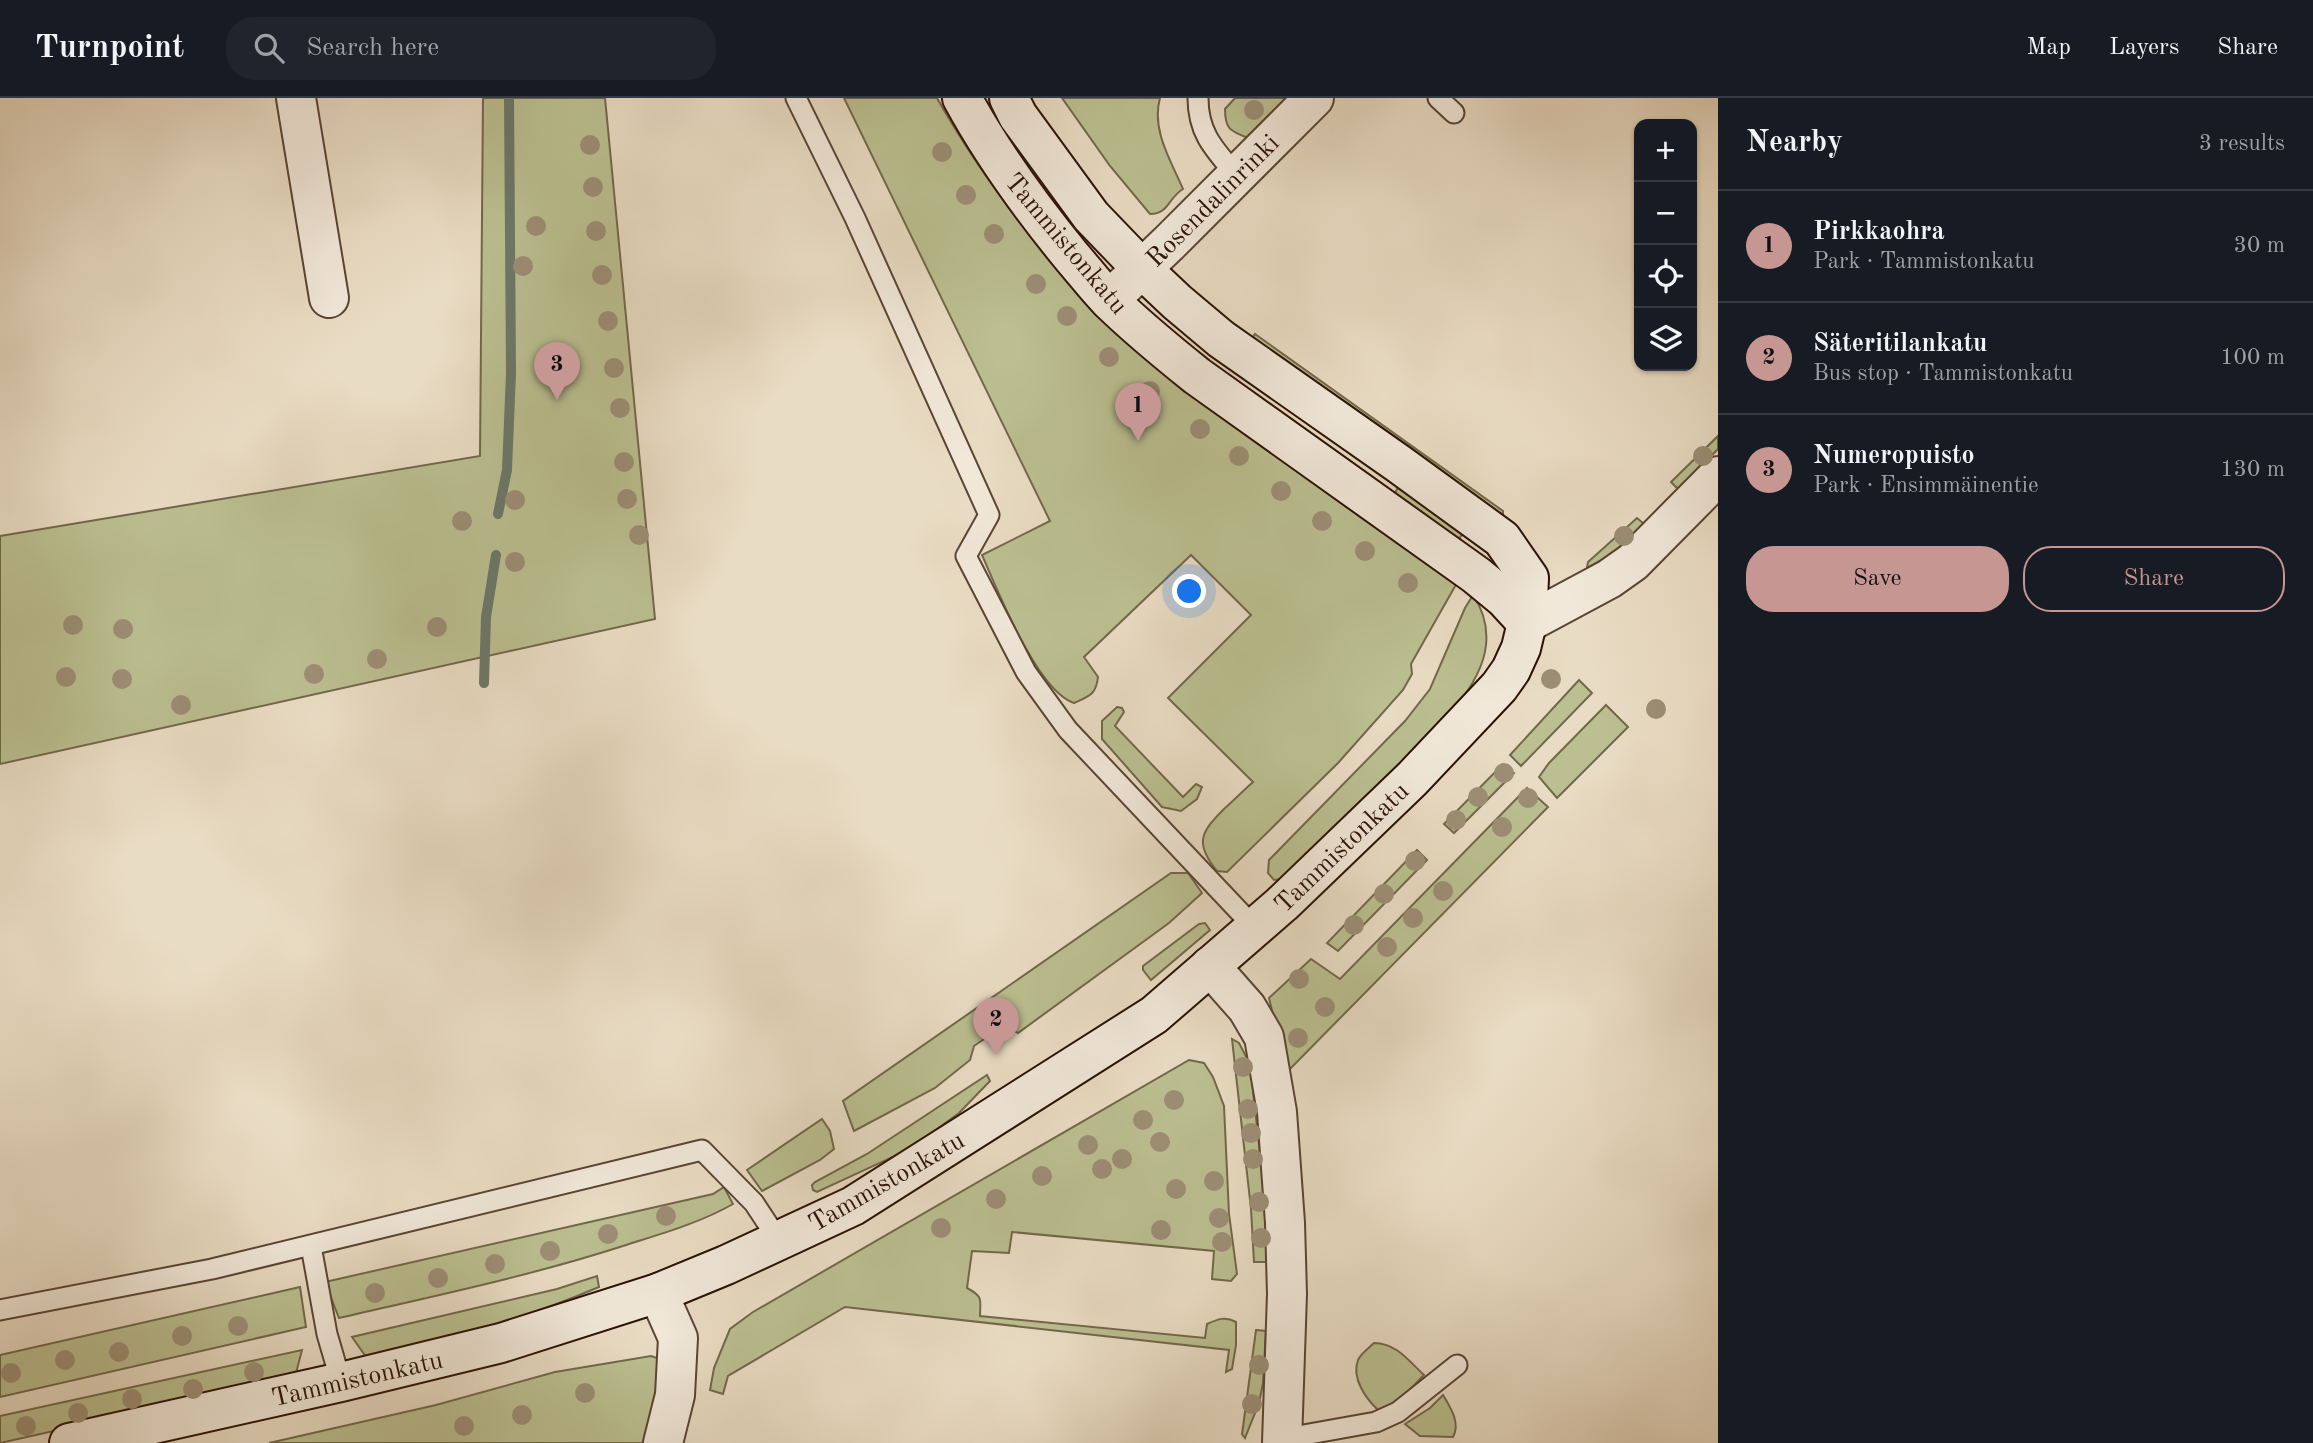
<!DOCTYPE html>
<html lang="en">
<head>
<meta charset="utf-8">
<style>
  :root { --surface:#171b24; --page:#20242c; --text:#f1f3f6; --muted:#9ea1a6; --line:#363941; --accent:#c59692 }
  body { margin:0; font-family:"Old Standard TT",serif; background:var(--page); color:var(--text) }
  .controls { position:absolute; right:21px; top:21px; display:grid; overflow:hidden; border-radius:14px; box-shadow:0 2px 5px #0004 }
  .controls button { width:63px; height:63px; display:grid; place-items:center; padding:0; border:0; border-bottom:2px solid var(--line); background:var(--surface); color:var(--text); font:35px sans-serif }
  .you { position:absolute; left:1190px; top:494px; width:24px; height:24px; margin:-18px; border:5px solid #fff; border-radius:50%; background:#1a73e8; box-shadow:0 0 0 10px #1a73e833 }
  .badge { display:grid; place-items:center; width:46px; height:46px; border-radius:50%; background:var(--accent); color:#111; font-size:23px; font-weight:700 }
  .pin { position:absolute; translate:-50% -58px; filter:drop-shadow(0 2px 4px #0008) }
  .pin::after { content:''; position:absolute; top:37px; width:24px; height:21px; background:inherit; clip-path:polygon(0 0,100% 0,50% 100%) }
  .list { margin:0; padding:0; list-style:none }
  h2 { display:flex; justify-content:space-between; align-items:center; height:91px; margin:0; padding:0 28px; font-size:30px }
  h2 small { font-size:23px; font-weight:400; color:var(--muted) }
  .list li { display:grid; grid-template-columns:46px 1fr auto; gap:21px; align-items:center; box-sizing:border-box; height:112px; padding:0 28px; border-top:2px solid var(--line) }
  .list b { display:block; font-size:26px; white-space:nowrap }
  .list p { margin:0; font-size:23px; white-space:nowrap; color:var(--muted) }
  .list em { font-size:23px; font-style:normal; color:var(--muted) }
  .actions { display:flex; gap:14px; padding:21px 28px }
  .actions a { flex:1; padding:16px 0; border:2px solid var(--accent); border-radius:28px; text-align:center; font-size:24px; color:var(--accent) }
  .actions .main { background:var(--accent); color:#111 }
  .icon { flex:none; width:38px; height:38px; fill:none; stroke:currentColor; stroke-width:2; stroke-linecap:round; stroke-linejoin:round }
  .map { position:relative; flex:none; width:1718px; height:1345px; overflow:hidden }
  header { display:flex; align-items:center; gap:42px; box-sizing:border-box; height:98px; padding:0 35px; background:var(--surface); border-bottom:2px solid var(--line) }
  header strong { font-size:33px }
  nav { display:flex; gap:38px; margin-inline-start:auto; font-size:24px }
  .search { width:490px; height:63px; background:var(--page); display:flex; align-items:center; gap:18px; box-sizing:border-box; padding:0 24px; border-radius:28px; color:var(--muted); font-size:26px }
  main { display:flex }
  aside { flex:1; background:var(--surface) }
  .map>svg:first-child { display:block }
</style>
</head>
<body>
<header>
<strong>Turnpoint</strong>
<div class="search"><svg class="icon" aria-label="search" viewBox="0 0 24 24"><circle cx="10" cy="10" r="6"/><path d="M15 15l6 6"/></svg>Search here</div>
<nav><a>Map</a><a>Layers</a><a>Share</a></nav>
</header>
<main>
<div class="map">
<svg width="1718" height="1345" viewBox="0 0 1718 1345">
  <rect width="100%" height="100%" fill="#e9dcc4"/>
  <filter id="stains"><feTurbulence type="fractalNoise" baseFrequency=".00286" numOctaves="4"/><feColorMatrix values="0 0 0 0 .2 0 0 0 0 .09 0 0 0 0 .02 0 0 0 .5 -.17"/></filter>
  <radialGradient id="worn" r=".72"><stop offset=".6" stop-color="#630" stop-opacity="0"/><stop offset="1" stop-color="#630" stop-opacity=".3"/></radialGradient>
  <g fill="#bbbf91" stroke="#72684a" stroke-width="2">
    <polygon points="483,0 605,0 655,521 0,666 0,438 480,358"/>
    <path d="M844,0H937C978,73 1029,139 1085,202L1458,483L1411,566L1412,576L1403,592L1338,665L1227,774L1217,773C1194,745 1201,734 1224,711C1234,702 1243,693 1253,684L1168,600L1251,517L1191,457L1084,559L1098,579C1096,597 1089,598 1074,605C1037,593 998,493 982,457L1050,423Z"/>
    <path d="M1062,0H1160C1151,32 1171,63 1183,91C1168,100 1169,116 1150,116L1110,68Z"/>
    <path d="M1235,0H1284V3L1248,40C1230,33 1225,31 1225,11Z"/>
    <polygon points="1255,236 1503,413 1503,421 1248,246"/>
    <polygon points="1718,338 1718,351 1678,391 1671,384"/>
    <polygon points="1400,386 1465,432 1455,447 1392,400"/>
    <polygon points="1637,420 1644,426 1611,457 1587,470 1588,464"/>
    <path d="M1473,497C1483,512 1488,528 1486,547C1481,597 1419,647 1385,681C1351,714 1317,748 1282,781L1274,782L1268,775L1269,762L1405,623L1430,591L1465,510Z"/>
    <polygon points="1579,582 1592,595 1521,668 1510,657"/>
    <polygon points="1606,607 1628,629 1557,700 1539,679 1549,665"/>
    <polygon points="1117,609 1122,610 1124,614 1115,628 1183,699 1196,686 1202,689 1197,701 1181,713 1162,709 1102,641 1102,623"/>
    <polygon points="1503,666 1514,675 1454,735 1444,726"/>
    <polygon points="1527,690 1548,709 1287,974 1269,900 1311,861 1340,881"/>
    <polygon points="1417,752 1427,762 1338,853 1327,845"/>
    <polygon points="1171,775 1188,775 1202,795 1169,825 1018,935 1003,928 974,948 970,962 935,990 854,1033 843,1003"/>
    <polygon points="1205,825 1210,832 1151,882 1143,872 1143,868 1199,826"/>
    <polygon points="1232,941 1239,945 1250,966 1268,1128 1267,1164 1254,1164 1251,1111"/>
    <path d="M1189,962L1204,965L1213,979L1224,1008L1229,1116L1237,1176L1231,1183L1212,1181L1214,1153L1012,1134L1009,1155L972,1153L967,1190C984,1199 980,1202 980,1218L1205,1240L1207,1226C1218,1221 1225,1218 1236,1224V1247L1232,1271L1226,1274L1229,1252L845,1209L728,1278L723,1296L710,1292L714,1270L730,1231L753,1214Z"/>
    <polygon points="987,977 990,983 959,1015 908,1052 817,1094 813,1092 812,1087 815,1084 867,1056"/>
    <polygon points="822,1021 830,1033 834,1051 820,1062 762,1093 747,1072"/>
    <path d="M724,1089L733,1106C700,1125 660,1136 623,1148C530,1178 434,1198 339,1220L325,1184L713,1096Z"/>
    <path d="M597,1178L599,1189C524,1221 448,1242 369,1263L352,1239L557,1191Z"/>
    <polygon points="300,1189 306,1229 0,1299 0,1257"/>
    <polygon points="1256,1232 1266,1233 1263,1285 1259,1305 1245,1340 1242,1336 1243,1329"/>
    <path d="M1374,1245C1396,1245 1409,1263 1424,1277L1403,1299L1379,1313C1366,1301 1351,1280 1358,1262C1361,1255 1369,1250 1374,1245Z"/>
    <polygon points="302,1252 295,1279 0,1345 0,1318"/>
    <polygon points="651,1258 657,1260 659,1285 647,1345 269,1345 436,1307 555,1274"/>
    <path d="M1443,1297C1450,1309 1461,1325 1453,1339L1420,1338L1405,1326L1430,1310Z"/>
  </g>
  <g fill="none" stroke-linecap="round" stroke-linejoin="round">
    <g stroke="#6c786a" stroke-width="10">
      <polyline points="498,416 507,372 511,275 509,0"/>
      <polyline points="484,585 486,519 496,457"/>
    </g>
    <defs>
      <g id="lane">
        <polyline points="796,0 855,120 989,417 966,458 1026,574 1068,632 1255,830"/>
        <path d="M1198,0C1198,36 1215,52 1237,78"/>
        <polyline points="1438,0 1454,15"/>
        <polyline points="311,1148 327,1236 341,1284"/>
        <polyline points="0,1212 212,1171 702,1052 754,1105 779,1143"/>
        <polyline points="1281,1341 1376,1324 1398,1314 1457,1267"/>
      </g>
      <g id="street">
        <polyline points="296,0 329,200"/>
        <polyline points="1109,202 1169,145 1314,0"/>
        <polyline points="1527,525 1609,481 1633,464 1718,378"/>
        <polyline points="1210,868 1247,910 1264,939 1277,1014 1285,1125 1287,1196 1282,1345"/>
        <polyline points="658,1195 678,1240 675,1297 663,1345"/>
      </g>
      <g id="secondary">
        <path d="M962,0C993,57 1031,109 1072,159C1085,174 1097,190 1111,204C1138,230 1167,254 1197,278L1476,477L1504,500L1527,525"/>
        <polyline points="69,1345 341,1284 501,1245 658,1195 726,1167 853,1108 1154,917 1282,806 1412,681 1499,589 1511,572 1521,550 1527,525 1529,480 1502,441 1399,366 1221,241 1177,204 1142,171 1091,118 1018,18 1009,0"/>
      </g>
    </defs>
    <use href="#lane" stroke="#5a4434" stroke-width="23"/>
    <use href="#street" stroke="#5a4434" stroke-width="42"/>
    <use href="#secondary" stroke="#2a1104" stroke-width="42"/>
    <use href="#lane" stroke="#f1e8d9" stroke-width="19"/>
    <use href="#street" stroke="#f1e8d9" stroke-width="38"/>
    <use href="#secondary" stroke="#f1e8d9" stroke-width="38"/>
  </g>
  <g fill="#9c8e75">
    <circle cx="1254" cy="12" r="10"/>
    <circle cx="590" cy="47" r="10"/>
    <circle cx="942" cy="54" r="10"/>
    <circle cx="593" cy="89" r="10"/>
    <circle cx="966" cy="97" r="10"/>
    <circle cx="536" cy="128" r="10"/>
    <circle cx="596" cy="133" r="10"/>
    <circle cx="994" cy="136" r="10"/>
    <circle cx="523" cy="168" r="10"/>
    <circle cx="602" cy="177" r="10"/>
    <circle cx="1036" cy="186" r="10"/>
    <circle cx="1067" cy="218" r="10"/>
    <circle cx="608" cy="223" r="10"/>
    <circle cx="1109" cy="259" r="10"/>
    <circle cx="614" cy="270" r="10"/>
    <circle cx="1150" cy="293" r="10"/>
    <circle cx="620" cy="310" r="10"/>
    <circle cx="1200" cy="331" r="10"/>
    <circle cx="1239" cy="358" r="10"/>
    <circle cx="1703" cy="358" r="10"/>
    <circle cx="624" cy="364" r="10"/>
    <circle cx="1281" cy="393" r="10"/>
    <circle cx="627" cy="401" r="10"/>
    <circle cx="515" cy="402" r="10"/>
    <circle cx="462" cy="423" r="10"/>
    <circle cx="1322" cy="423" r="10"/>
    <circle cx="639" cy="437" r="10"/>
    <circle cx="1624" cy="438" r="10"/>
    <circle cx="1365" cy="453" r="10"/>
    <circle cx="515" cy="464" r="10"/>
    <circle cx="1408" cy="485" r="10"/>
    <circle cx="73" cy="527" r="10"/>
    <circle cx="437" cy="529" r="10"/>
    <circle cx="123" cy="531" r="10"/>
    <circle cx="377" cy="561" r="10"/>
    <circle cx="314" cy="576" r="10"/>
    <circle cx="66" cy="579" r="10"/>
    <circle cx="122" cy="581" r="10"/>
    <circle cx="1551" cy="581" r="10"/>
    <circle cx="181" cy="607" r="10"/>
    <circle cx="1656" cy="611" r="10"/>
    <circle cx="1504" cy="675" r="10"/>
    <circle cx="1478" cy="699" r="10"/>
    <circle cx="1528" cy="700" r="10"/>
    <circle cx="1456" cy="722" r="10"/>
    <circle cx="1502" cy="729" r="10"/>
    <circle cx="1415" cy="763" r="10"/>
    <circle cx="1443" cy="793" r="10"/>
    <circle cx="1384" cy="796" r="10"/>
    <circle cx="1413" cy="820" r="10"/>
    <circle cx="1354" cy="827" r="10"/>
    <circle cx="1387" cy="849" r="10"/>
    <circle cx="1299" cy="881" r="10"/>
    <circle cx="1325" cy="909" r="10"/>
    <circle cx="1298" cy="940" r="10"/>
    <circle cx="1243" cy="969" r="10"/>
    <circle cx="1174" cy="1002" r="10"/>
    <circle cx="1248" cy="1011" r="10"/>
    <circle cx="1143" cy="1022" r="10"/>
    <circle cx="1251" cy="1035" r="10"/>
    <circle cx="1160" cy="1044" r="10"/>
    <circle cx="1088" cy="1047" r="10"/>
    <circle cx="1122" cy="1061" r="10"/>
    <circle cx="1253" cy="1061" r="10"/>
    <circle cx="1102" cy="1071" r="10"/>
    <circle cx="1042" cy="1078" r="10"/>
    <circle cx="1214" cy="1083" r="10"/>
    <circle cx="1176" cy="1091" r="10"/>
    <circle cx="996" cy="1101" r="10"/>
    <circle cx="1259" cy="1104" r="10"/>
    <circle cx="666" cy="1118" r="10"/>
    <circle cx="1219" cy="1120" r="10"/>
    <circle cx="941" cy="1130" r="10"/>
    <circle cx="1161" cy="1132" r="10"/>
    <circle cx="608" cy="1136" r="10"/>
    <circle cx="1261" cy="1140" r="10"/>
    <circle cx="1222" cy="1144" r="10"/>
    <circle cx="550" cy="1153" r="10"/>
    <circle cx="495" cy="1166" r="10"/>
    <circle cx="438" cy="1180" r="10"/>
    <circle cx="375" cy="1195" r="10"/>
    <circle cx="238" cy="1228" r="10"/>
    <circle cx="182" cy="1238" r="10"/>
    <circle cx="119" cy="1254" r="10"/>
    <circle cx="65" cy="1262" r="10"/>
    <circle cx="1259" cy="1267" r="10"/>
    <circle cx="254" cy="1274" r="10"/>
    <circle cx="11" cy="1275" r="10"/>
    <circle cx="193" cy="1291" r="10"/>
    <circle cx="585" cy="1295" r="10"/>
    <circle cx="132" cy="1301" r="10"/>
    <circle cx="1252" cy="1306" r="10"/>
    <circle cx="78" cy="1315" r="10"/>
    <circle cx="522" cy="1317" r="10"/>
    <circle cx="26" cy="1328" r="10"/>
    <circle cx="464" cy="1328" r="10"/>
  </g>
  <g text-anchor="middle" stroke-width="6" stroke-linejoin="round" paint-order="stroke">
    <g font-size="26" fill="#2a1104" stroke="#f1e8d9">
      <text transform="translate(1212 102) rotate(-45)" y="9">Rosendalinrinki</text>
      <text transform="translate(1067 145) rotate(50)" y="9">Tammistonkatu</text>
      <text transform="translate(1341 749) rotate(-44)" y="9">Tammistonkatu</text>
      <text transform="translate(886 1083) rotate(-30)" y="9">Tammistonkatu</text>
      <text transform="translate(357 1280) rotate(-13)" y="9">Tammistonkatu</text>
    </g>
  </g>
  <rect width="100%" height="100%" filter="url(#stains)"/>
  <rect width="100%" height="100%" fill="url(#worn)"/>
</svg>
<div class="controls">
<button>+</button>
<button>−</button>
<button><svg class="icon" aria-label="locate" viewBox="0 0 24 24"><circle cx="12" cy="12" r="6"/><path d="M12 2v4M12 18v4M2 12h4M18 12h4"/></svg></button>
<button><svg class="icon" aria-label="layers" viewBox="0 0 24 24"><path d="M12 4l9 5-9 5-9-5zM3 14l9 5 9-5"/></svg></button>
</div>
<div class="you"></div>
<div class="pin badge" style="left:1138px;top:343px">1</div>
<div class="pin badge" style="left:996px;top:957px">2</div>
<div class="pin badge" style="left:557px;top:302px">3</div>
</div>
<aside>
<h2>Nearby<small>3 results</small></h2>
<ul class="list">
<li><span class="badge">1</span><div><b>Pirkkaohra</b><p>Park · Tammistonkatu</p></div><em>30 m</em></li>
<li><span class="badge">2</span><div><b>Säteritilankatu</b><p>Bus stop · Tammistonkatu</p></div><em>100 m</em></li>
<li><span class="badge">3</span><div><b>Numeropuisto</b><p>Park · Ensimmäinentie</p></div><em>130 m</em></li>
</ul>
<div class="actions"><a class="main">Save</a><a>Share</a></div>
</aside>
</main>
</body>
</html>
